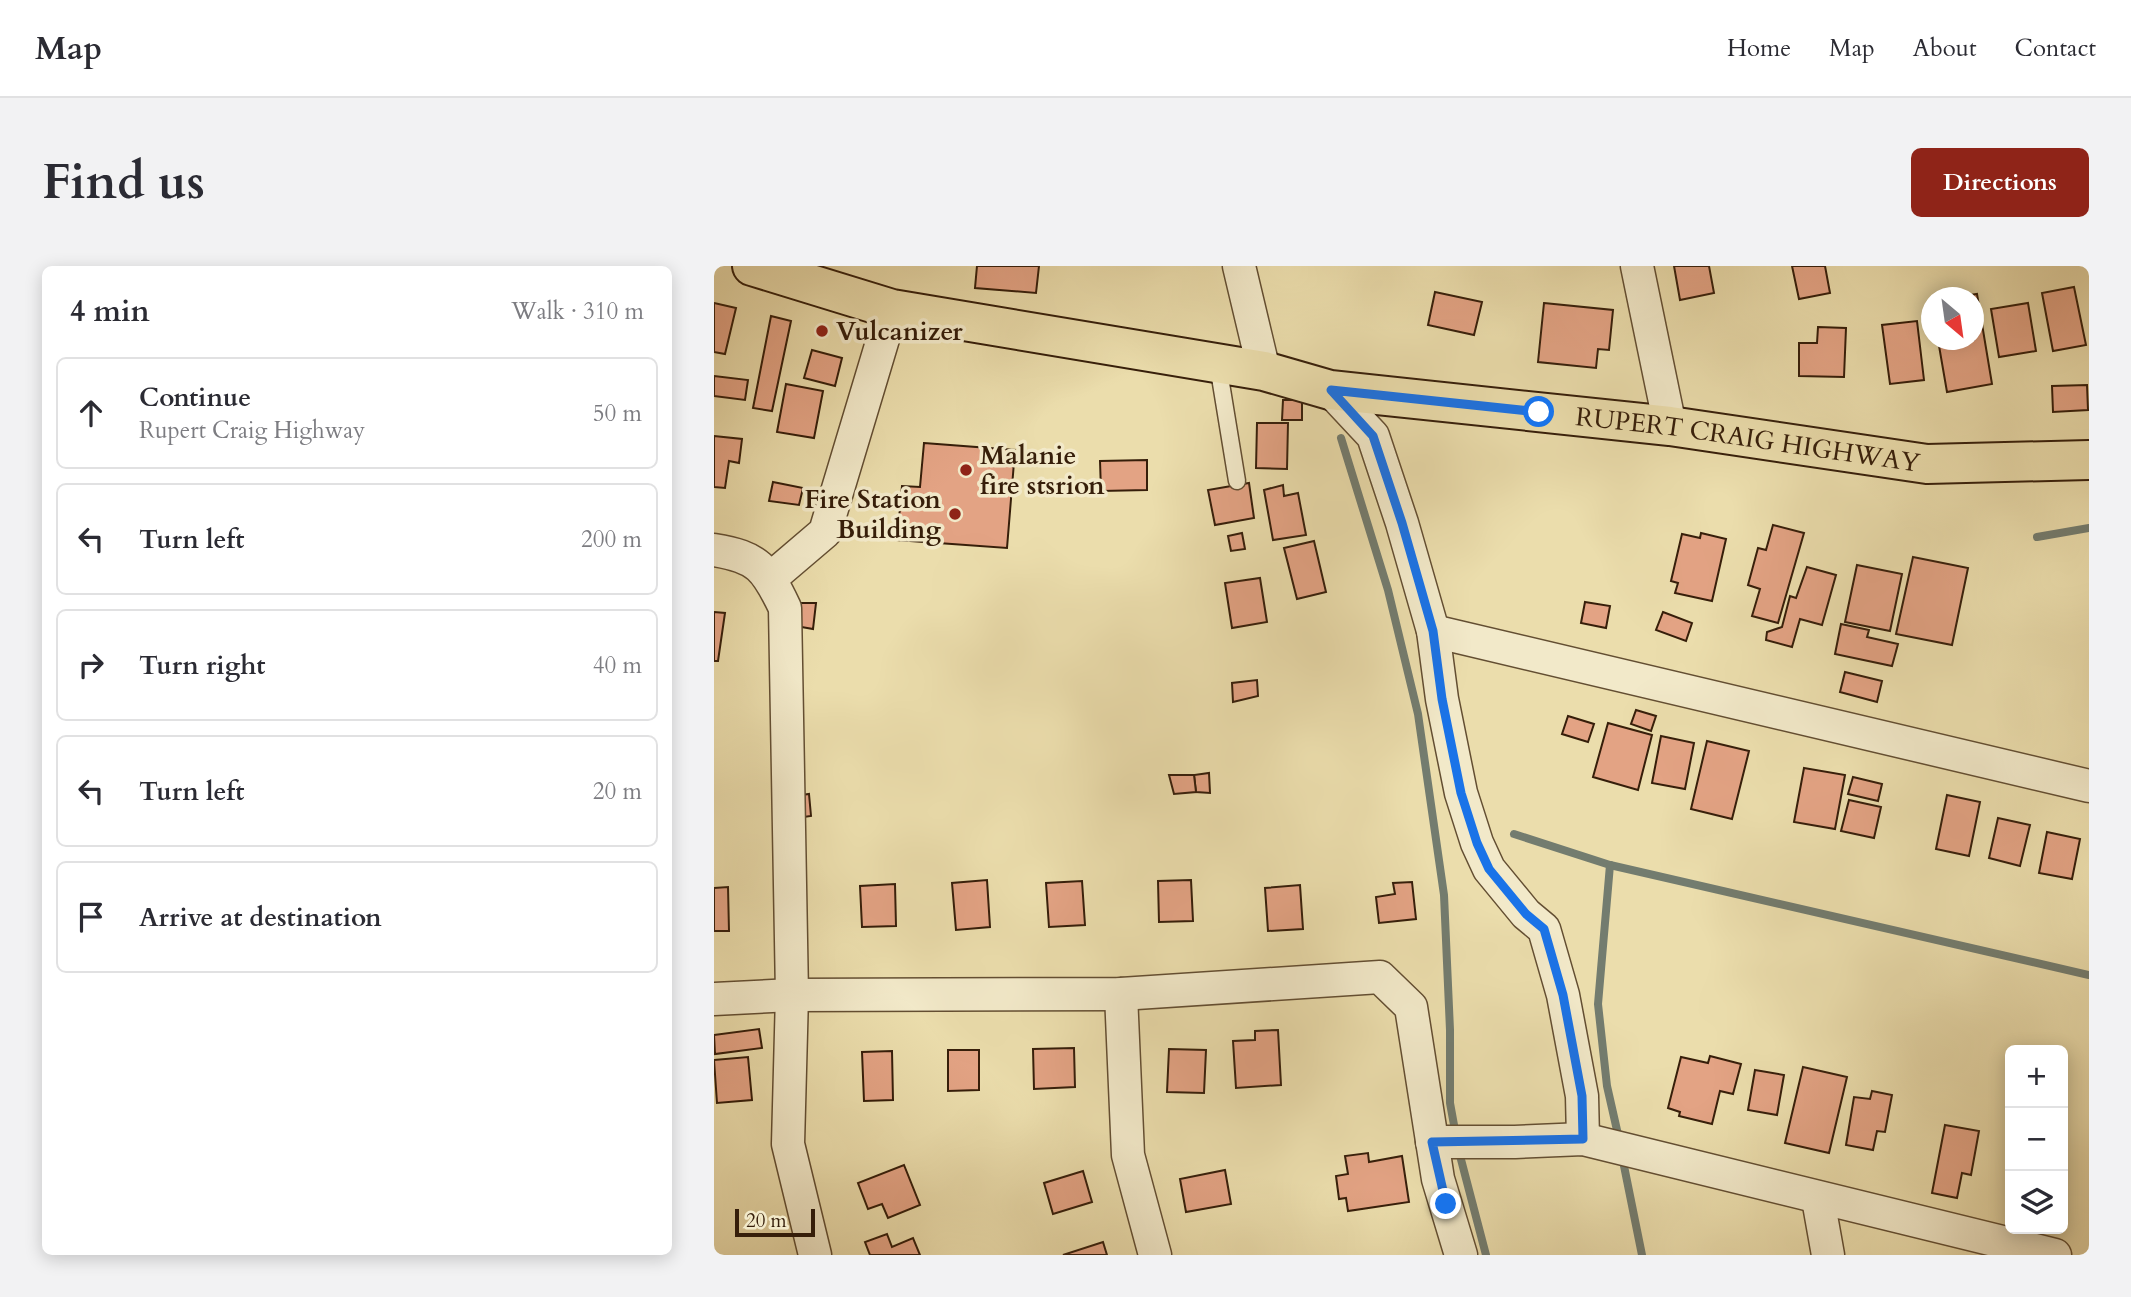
<!DOCTYPE html>
<html lang="en">
<head>
<meta charset="utf-8">
<style>
  :root { --surface:#fff; --page:#f2f2f3; --text:#2b2b33; --muted:#7c7c81; --line:#e1e1e2; --accent:#8f2418 }
  body { margin:0; font-family:Cardo,serif; background:var(--page); color:var(--text) }
  .controls { position:absolute; right:21px; bottom:21px; display:grid; overflow:hidden; border-radius:10px; box-shadow:0 4px 18px #0003 }
  .controls button { width:63px; height:63px; display:grid; place-items:center; padding:0; border:0; border-bottom:2px solid var(--line); background:var(--surface); color:var(--text); font:35px sans-serif }
  .compass { position:absolute; left:1207px; top:21px; width:63px; height:63px; border-radius:50%; background:var(--surface); box-shadow:0 4px 18px #0003; rotate:151deg }
  .scale { position:absolute; left:21px; bottom:18px; width:80px; box-sizing:border-box; padding-left:7px; border:4px solid #361e0a; border-top:0; font-size:19px; line-height:24px; white-space:nowrap; color:#361e0a; -webkit-text-stroke:5px #f2e9c9; paint-order:stroke }
  .stop { position:absolute; width:21px; height:21px; margin:-16px; border:5px solid #1a73e8; border-radius:50%; background:#fff }
  .stop.end { background:#1a73e8; border-color:#fff; box-shadow:0 2px 7px #0008 }
  .list { margin:0; padding:0; list-style:none }
  h2 { display:flex; justify-content:space-between; align-items:center; height:91px; margin:0; padding:0 28px; font-size:30px }
  h2 small { font-size:23px; font-weight:400; color:var(--muted) }
  .list li { display:grid; grid-template-columns:46px 1fr auto; gap:21px; align-items:center; box-sizing:border-box; height:112px; margin:0 14px 14px; padding:0 14px; border:2px solid var(--line); border-radius:10px }
  .list b { display:block; font-size:26px; white-space:nowrap }
  .list p { margin:0; font-size:23px; white-space:nowrap; color:var(--muted) }
  .list em { font-size:23px; font-style:normal; color:var(--muted) }
  .icon { flex:none; width:38px; height:38px; fill:none; stroke:currentColor; stroke-width:2; stroke-linecap:round; stroke-linejoin:round }
  .map { position:relative; flex:none; width:1375px; height:989px; overflow:hidden; border-radius:10px }
  header { display:flex; align-items:center; gap:42px; box-sizing:border-box; height:98px; padding:0 35px; background:var(--surface); border-bottom:2px solid var(--line) }
  header strong { font-size:33px }
  nav { display:flex; gap:38px; margin-inline-start:auto; font-size:24px }
  .intro { display:flex; align-items:center; justify-content:space-between; box-sizing:border-box; height:168px; padding:0 42px }
  h1 { margin:0; font-size:49px }
  .button { padding:18px 32px; border-radius:10px; background:var(--accent); color:#fff; font-size:24px; font-weight:700 }
  main { display:flex; gap:42px; padding:0 42px }
  aside { flex:1; background:var(--surface); border-radius:10px; box-shadow:0 4px 18px #0003 }
  .map>svg:first-child { display:block }
</style>
</head>
<body>
<header>
<strong>Map</strong>
<nav><a>Home</a><a>Map</a><a>About</a><a>Contact</a></nav>
</header>
<div class="intro"><h1>Find us</h1><a class="button">Directions</a></div>
<main>
<aside>
<h2>4 min<small>Walk · 310 m</small></h2>
<ul class="list">
<li><svg class="icon" aria-label="ahead" viewBox="0 0 24 24"><path d="M12 20V5M6 11l6-6 6 6"/></svg><div><b>Continue</b><p>Rupert Craig Highway</p></div><em>50 m</em></li>
<li><svg class="icon" aria-label="left" viewBox="0 0 24 24"><path d="M17 20v-9H6M10 6l-5 5 5 5"/></svg><div><b>Turn left</b></div><em>200 m</em></li>
<li><svg class="icon" aria-label="right" viewBox="0 0 24 24"><path d="M7 20v-9h11M14 6l5 5-5 5"/></svg><div><b>Turn right</b></div><em>40 m</em></li>
<li><svg class="icon" aria-label="left" viewBox="0 0 24 24"><path d="M17 20v-9H6M10 6l-5 5 5 5"/></svg><div><b>Turn left</b></div><em>20 m</em></li>
<li><svg class="icon" aria-label="arrive" viewBox="0 0 24 24"><path d="M6 21V4h12l-3 4 3 4H6"/></svg><div><b>Arrive at destination</b></div></li>
</ul>
</aside>
<div class="map">
<svg width="1375" height="989" viewBox="0 0 1375 989">
  <rect width="100%" height="100%" fill="#ebddac"/>
  <filter id="stains"><feTurbulence type="fractalNoise" baseFrequency=".00286" numOctaves="4"/><feColorMatrix values="0 0 0 0 .2 0 0 0 0 .09 0 0 0 0 .02 0 0 0 .5 -.17"/></filter>
  <radialGradient id="worn" r=".72"><stop offset=".6" stop-color="#630" stop-opacity="0"/><stop offset="1" stop-color="#630" stop-opacity=".3"/></radialGradient>
  <g fill="none" stroke-linecap="round" stroke-linejoin="round">
    <g stroke="#737c6f" stroke-width="8">
      <polyline points="627,172 674,324 704,448 730,629 736,764 736,837 742,870"/>
      <polyline points="1323,271 1375,262"/>
      <polyline points="800,568 896,599 1375,709"/>
      <polyline points="896,599 884,738 893,820 905,873"/>
      <polyline points="744,882 772,989"/>
      <polyline points="908,890 928,989"/>
    </g>
  </g>
  <g fill="#e3a384" stroke="#361e0a" stroke-width="2">
    <polygon points="263,0 325,0 322,27 261,22"/>
    <polygon points="960,0 995,0 1000,27 966,34"/>
    <polygon points="1078,0 1111,0 1116,27 1085,33"/>
    <polygon points="1360,21 1372,79 1339,85 1328,27"/>
    <polygon points="721,26 768,36 760,69 714,59"/>
    <polygon points="1263,28 1278,118 1233,126 1224,74 1260,74 1260,32 1243,31"/>
    <polygon points="0,37 22,42 11,88 0,86"/>
    <polygon points="830,37 899,44 895,84 884,83 882,102 824,96"/>
    <polygon points="1314,37 1322,85 1285,91 1277,43"/>
    <polygon points="57,50 77,55 58,145 39,142"/>
    <polygon points="1203,55 1210,114 1176,118 1168,59"/>
    <polygon points="1104,61 1132,62 1130,111 1085,110 1085,77 1103,77"/>
    <polygon points="98,84 128,92 121,120 90,112"/>
    <polygon points="0,110 34,114 31,134 0,130"/>
    <polygon points="72,118 109,125 100,172 63,166"/>
    <polygon points="1373,119 1374,144 1339,146 1338,120"/>
    <polygon points="569,134 588,134 588,154 568,154"/>
    <polygon points="543,157 574,157 573,203 542,202"/>
    <polygon points="0,170 28,173 25,197 15,195 11,222 0,221"/>
    <polygon points="210,177 301,184 293,282 183,274 188,220 206,221"/>
    <polygon points="433,194 433,224 387,225 386,195"/>
    <polygon points="59,216 89,222 85,239 55,235"/>
    <polygon points="535,217 540,252 501,259 494,224"/>
    <polygon points="569,219 570,230 584,227 592,269 559,274 550,224"/>
    <polygon points="1059,259 1090,267 1064,357 1038,350 1046,323 1034,319 1044,282 1052,284"/>
    <polygon points="528,267 531,283 517,285 514,270"/>
    <polygon points="987,267 1012,273 998,335 961,327 964,317 957,315 968,268 986,272"/>
    <polygon points="600,275 612,326 583,333 570,282"/>
    <polygon points="1199,291 1254,302 1238,379 1182,368"/>
    <polygon points="1143,299 1188,308 1176,365 1131,356"/>
    <polygon points="1093,301 1122,309 1108,359 1086,353 1078,381 1052,374 1053,366 1068,361 1076,330 1082,332"/>
    <polygon points="546,312 553,356 518,362 511,317"/>
    <polygon points="871,336 896,340 892,362 867,357"/>
    <polygon points="76,337 102,337 99,363 76,359"/>
    <polygon points="0,346 11,347 4,395 0,395"/>
    <polygon points="949,346 978,357 972,375 942,364"/>
    <polygon points="1127,358 1155,364 1153,371 1184,378 1178,400 1121,388"/>
    <polygon points="1131,406 1168,415 1163,436 1126,426"/>
    <polygon points="543,414 544,430 519,436 518,417"/>
    <polygon points="922,444 942,450 937,465 917,458"/>
    <polygon points="854,450 880,458 874,476 848,468"/>
    <polygon points="894,457 938,469 924,524 879,511"/>
    <polygon points="947,470 980,477 971,523 938,517"/>
    <polygon points="993,475 1035,485 1018,553 977,543"/>
    <polygon points="1090,502 1131,509 1121,563 1080,556"/>
    <polygon points="495,507 496,527 482,526 480,509"/>
    <polygon points="455,509 480,509 482,526 460,528"/>
    <polygon points="1139,511 1168,518 1164,535 1134,528"/>
    <polygon points="95,528 97,550 82,552 80,530"/>
    <polygon points="1233,529 1266,536 1255,590 1222,583"/>
    <polygon points="1135,534 1167,541 1160,572 1127,565"/>
    <polygon points="1284,552 1316,559 1306,600 1275,592"/>
    <polygon points="1333,566 1366,573 1358,613 1325,607"/>
    <polygon points="273,614 276,661 242,664 238,617"/>
    <polygon points="477,614 479,655 445,656 444,615"/>
    <polygon points="368,615 371,659 335,661 332,617"/>
    <polygon points="698,616 702,653 665,657 662,631 681,628 679,617"/>
    <polygon points="181,618 182,660 148,661 146,620"/>
    <polygon points="586,619 589,663 554,665 551,622"/>
    <polygon points="14,621 15,665 0,665 0,622"/>
    <polygon points="45,763 48,782 1,788 0,769"/>
    <polygon points="564,764 567,819 522,822 519,775 541,774 541,765"/>
    <polygon points="360,782 361,821 320,823 319,783"/>
    <polygon points="455,783 492,784 490,827 453,826"/>
    <polygon points="234,784 265,784 265,824 234,825"/>
    <polygon points="178,785 179,834 150,835 148,786"/>
    <polygon points="996,790 1027,798 1019,828 1006,825 998,858 965,850 966,846 954,842 967,791 994,797"/>
    <polygon points="34,791 38,834 3,837 0,794"/>
    <polygon points="1089,801 1133,811 1115,887 1071,877"/>
    <polygon points="1041,804 1070,809 1063,849 1034,844"/>
    <polygon points="1158,825 1178,829 1171,866 1163,865 1159,884 1132,879 1140,831 1156,833"/>
    <polygon points="1231,859 1265,865 1257,909 1248,907 1243,932 1218,927"/>
    <polygon points="654,887 655,896 688,890 695,936 634,945 632,932 625,933 622,910 634,908 631,890"/>
    <polygon points="190,899 206,939 174,952 168,938 154,943 144,917"/>
    <polygon points="511,904 517,938 472,946 466,913"/>
    <polygon points="369,905 378,936 339,948 330,917"/>
    <polygon points="173,968 178,981 199,972 206,989 156,989 151,976"/>
    <polygon points="389,976 393,989 349,989"/>
  </g>
  <g fill="none" stroke-linecap="round" stroke-linejoin="round">
    <defs>
      <polyline id="lane" points="504,99 523,215"/>
      <g id="street">
        <polyline points="525,0 550,105"/>
        <polyline points="923,0 956,160"/>
        <polyline points="616,124 659,170 688,257 719,365 728,433 747,527 763,577 775,603 812,648 830,663 849,729 868,830 869,873"/>
        <path d="M0,284C44,291 52,302 71,342L78,729L74,878L101,989"/>
        <polyline points="57,312 111,266 178,43"/>
        <polyline points="719,365 1375,520"/>
        <polyline points="407,728 414,889 441,989"/>
        <polyline points="0,733 78,729 407,728 666,711 697,741 724,913 747,989"/>
        <polyline points="718,876 801,876 869,873 1341,989"/>
        <polyline points="1104,933 1114,989"/>
      </g>
      <g id="primary">
        <path id="s1" d="M38,0L178,43L550,105L616,124L956,160L1213,198L1375,194"/>
      </g>
    </defs>
    <use href="#lane" stroke="#634e32" stroke-width="19"/>
    <use href="#street" stroke="#634e32" stroke-width="35"/>
    <use href="#primary" stroke="#361e0a" stroke-width="42"/>
    <use href="#lane" stroke="#f2e9c9" stroke-width="16"/>
    <use href="#street" stroke="#f2e9c9" stroke-width="32"/>
    <use href="#primary" stroke="#ebddac" stroke-width="38"/>
  </g>
  <g fill="none" stroke-linecap="round" stroke-linejoin="round">
    <polyline stroke="#1a73e8" stroke-width="9" points="732,938 718,876 869,873 868,830 849,729 830,663 812,648 775,603 763,577 747,527 728,433 719,365 688,257 659,170 617,124 825,146"/>
  </g>
  <g fill="#8f2418" stroke="#f2e9c9" stroke-width="2.5">
    <circle cx="108" cy="65" r="7"/>
    <circle cx="252" cy="204" r="7"/>
    <circle cx="241" cy="248" r="7"/>
  </g>
  <g text-anchor="middle" stroke-width="7" stroke-linejoin="round" paint-order="stroke">
    <g font-size="26" font-weight="bold" fill="#361e0a" stroke="#f2e9c9" text-anchor="start">
      <text x="122" y="74">Vulcanizer</text>
      <text x="266" y="198">Malanie<tspan x="266" dy="30">fire stsrion</tspan></text>
      <text x="227" y="242" text-anchor="end">Fire Station<tspan x="227" dy="30">Building</tspan></text>
    </g>
    <g font-size="26" fill="#361e0a" stroke="#f2e9c9">
      <text dy="9" stroke="none"><textPath href="#s1" startOffset="1013">RUPERT CRAIG HIGHWAY</textPath></text>
    </g>
  </g>
  <rect width="100%" height="100%" filter="url(#stains)"/>
  <rect width="100%" height="100%" fill="url(#worn)"/>
</svg>
<div class="controls">
<button>+</button>
<button>−</button>
<button><svg class="icon" aria-label="layers" viewBox="0 0 24 24"><path d="M12 4l9 5-9 5-9-5zM3 14l9 5 9-5"/></svg></button>
</div>
<svg class="compass" viewBox="-18 -18 36 36"><path d="M0-13l5 13h-10z" fill="#e53935"/><path d="M0 13l5-13h-10z" fill="#7c7c81"/></svg>
<div class="scale">20 m</div>
<div class="stop" style="left:825px;top:146px"></div>
<div class="stop end" style="left:732px;top:938px"></div>
</div>
</main>
</body>
</html>
